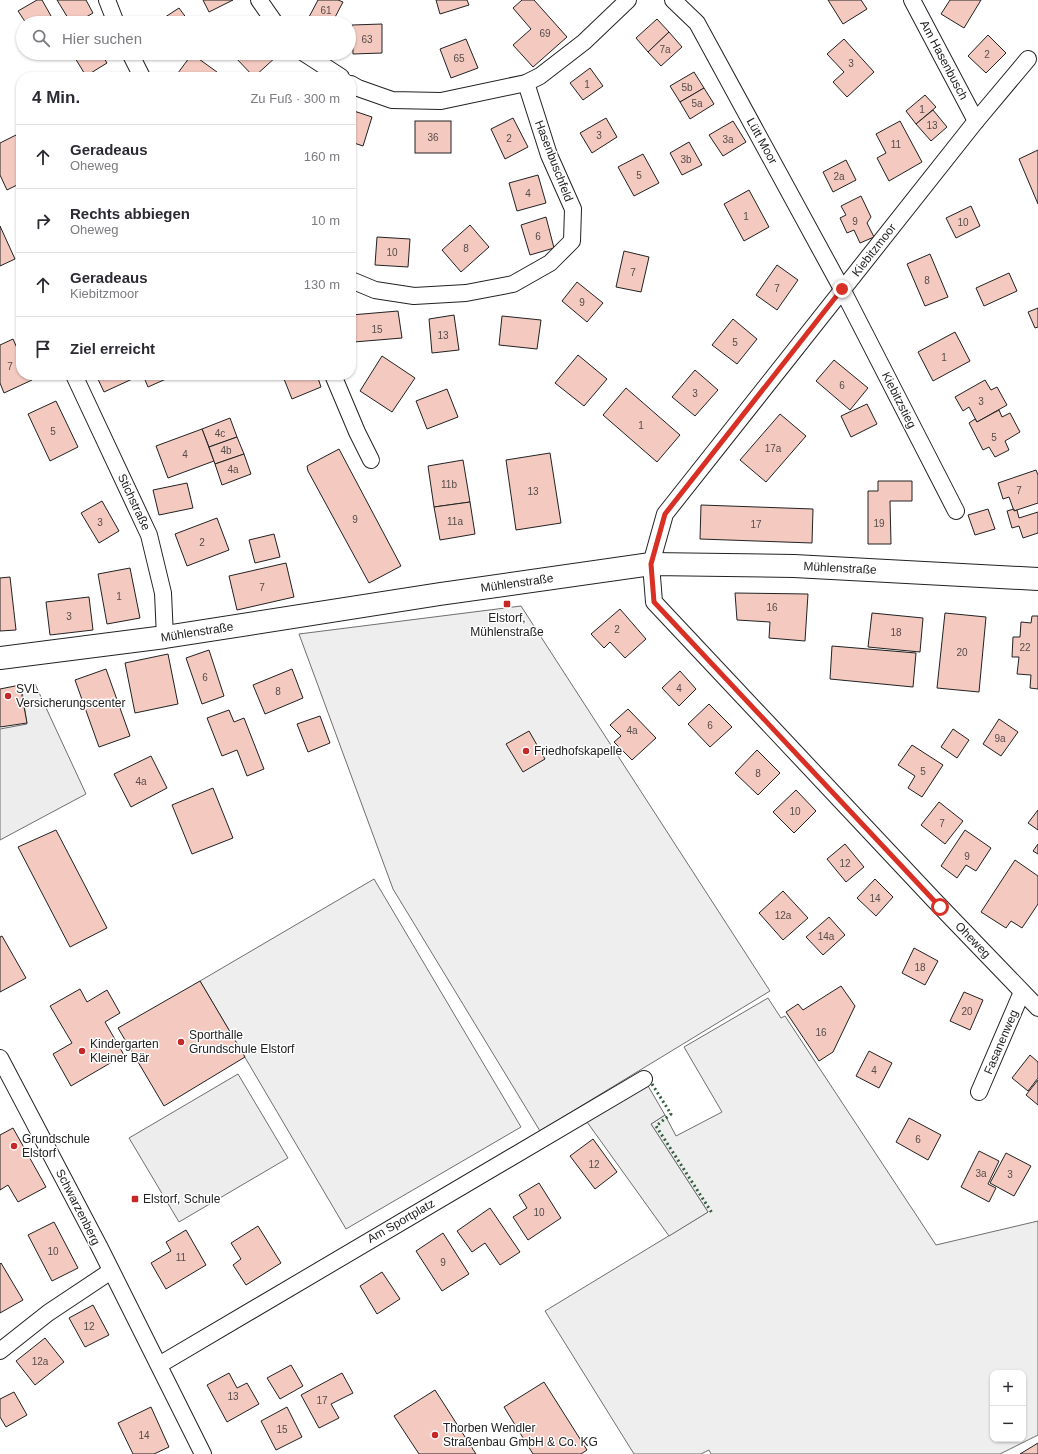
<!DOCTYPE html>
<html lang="de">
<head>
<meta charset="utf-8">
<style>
  :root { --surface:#fff; --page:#f7f7f7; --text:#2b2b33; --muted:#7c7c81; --line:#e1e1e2 }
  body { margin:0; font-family:Helvetica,sans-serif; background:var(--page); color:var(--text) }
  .controls { position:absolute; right:12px; bottom:12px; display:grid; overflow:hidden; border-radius:8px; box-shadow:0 1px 3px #0004 }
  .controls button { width:36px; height:36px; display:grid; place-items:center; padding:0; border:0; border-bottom:1px solid var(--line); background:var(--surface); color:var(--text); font:20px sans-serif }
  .stop { position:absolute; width:12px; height:12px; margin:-9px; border:3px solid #d93025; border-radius:50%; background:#fff }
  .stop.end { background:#d93025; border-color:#fff; box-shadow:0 1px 4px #0008 }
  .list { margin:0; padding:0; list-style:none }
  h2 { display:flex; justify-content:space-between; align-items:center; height:52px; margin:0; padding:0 16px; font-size:17px }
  h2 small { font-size:13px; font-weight:400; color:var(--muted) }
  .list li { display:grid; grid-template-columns:26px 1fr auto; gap:12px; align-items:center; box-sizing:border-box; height:64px; padding:0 16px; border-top:1px solid var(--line) }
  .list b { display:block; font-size:15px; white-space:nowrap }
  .list p { margin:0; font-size:13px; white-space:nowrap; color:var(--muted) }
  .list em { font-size:13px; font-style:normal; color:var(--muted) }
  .icon { flex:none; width:22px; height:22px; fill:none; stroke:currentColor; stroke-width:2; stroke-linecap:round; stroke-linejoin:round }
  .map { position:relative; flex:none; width:1038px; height:1454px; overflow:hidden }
  .search { position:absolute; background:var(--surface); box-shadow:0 1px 3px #0004; left:16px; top:16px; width:340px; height:44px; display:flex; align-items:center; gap:10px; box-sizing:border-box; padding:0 14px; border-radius:22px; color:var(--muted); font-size:15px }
  .panel { position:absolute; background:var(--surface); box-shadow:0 1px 3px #0004; left:16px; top:72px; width:340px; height:308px; border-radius:16px }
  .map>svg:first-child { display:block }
</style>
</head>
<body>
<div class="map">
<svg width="1038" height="1454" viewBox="0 0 1038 1454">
  <rect width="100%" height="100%" fill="#fff"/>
  <g fill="#eee" stroke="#6f6f6f" fill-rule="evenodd">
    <polygon points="521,606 770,991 540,1131 393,889 299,634"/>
    <polygon points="374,879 521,1127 346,1229 200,981"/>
    <path d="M768,998L781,1018L785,1016L936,1245L1038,1221V1435L1000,1454H711L709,1450L701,1454H634L545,1311L708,1212L651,1124L665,1115L676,1136L722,1112L684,1047ZM993,1373H1023V1439H993Z"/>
  </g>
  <g fill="#ededed" stroke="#6f6f6f">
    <polygon points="35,684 86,794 0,840 0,729 27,724 22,691"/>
    <polygon points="238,1074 288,1158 179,1222 129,1138"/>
    <polygon points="644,1079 665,1115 651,1124 708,1212 669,1236 582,1115"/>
  </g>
  <g fill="#f3c9c0" stroke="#222">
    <polygon points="37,0 42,0 55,23 26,23 18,11"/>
    <polygon points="57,0 86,0 93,13 76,23 71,23"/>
    <polygon points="203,0 233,0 209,12"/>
    <polygon points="318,0 338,0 343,2 332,23 321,23 309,17"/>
    <polygon points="436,0 467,0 469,5 440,14"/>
    <polygon points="522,0 534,0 567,37 533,67 513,45 531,29 513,8"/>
    <polygon points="828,0 861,0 867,9 843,24"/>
    <polygon points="950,0 981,0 964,28 941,14"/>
    <polygon points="179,8 190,23 156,23"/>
    <polygon points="657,19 669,32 648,52 636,38"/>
    <polygon points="382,24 382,53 353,54 352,25"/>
    <polygon points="669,32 682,47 661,66 648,52"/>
    <polygon points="988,35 1006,53 986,73 968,56"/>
    <polygon points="466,39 478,68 451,78 440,49"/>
    <polygon points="844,39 874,72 847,97 833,82 844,72 827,54"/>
    <polygon points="72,53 101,53 107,63 86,76"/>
    <polygon points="237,53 274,53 277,56 254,77 234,56"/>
    <polygon points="192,54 217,72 213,77 175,77"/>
    <polygon points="590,68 603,86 583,100 570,83"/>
    <polygon points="694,72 704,88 680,102 670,86"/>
    <polygon points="704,88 714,104 690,119 680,102"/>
    <polygon points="925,95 936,107 916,124 906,111"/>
    <polygon points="351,110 372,117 363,146 351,142"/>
    <polygon points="933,110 947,127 931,141 916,124"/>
    <polygon points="513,118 528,147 505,159 491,129"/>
    <polygon points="606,118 617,137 592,153 580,133"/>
    <rect x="415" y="121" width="36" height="32"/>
    <polygon points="733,121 746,142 723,156 709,135"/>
    <polygon points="900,121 922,162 889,181 877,158 886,153 876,134"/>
    <polygon points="16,135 21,145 21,183 7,190 0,175 0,143"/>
    <polygon points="689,142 702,165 682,175 670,153"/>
    <polygon points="1038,150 1038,204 1019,159"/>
    <polygon points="643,154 659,183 634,196 618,167"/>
    <polygon points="846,160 856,180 833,192 823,172"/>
    <polygon points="538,175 546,203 517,211 509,183"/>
    <polygon points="749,190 769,227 744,241 724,204"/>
    <polygon points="861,196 871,217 867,223 874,237 860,243 854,230 847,233 840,218 846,215 841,206"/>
    <polygon points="971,206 980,226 956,238 946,218"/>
    <polygon points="546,217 554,248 530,255 521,225"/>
    <polygon points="470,225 489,247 461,272 442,250"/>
    <polygon points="0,226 15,259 0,266"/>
    <polygon points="377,237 410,239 408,267 375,265"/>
    <polygon points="624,251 649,257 641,292 616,287"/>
    <polygon points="930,254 948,297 925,306 907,264"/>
    <polygon points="777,265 798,280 777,310 756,295"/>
    <polygon points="1009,273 1017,291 984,306 976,288"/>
    <polygon points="577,282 603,303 587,322 562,301"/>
    <polygon points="1038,308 1038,327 1035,328 1028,312"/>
    <polygon points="398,311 402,338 354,342 351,315"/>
    <polygon points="454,315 459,350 432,353 429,319"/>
    <polygon points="502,316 541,320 537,349 499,345"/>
    <polygon points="733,319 757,339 737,364 712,345"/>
    <polygon points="955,332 970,361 933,381 918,352"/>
    <polygon points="13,339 21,357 21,375 29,375 32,380 4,393 0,383 0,345"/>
    <polygon points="578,355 607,379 584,406 555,383"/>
    <polygon points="382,356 415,378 392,412 360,391"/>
    <polygon points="834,360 868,388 850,410 816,381"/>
    <polygon points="695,370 718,390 695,416 672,397"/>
    <polygon points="96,375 141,375 104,392"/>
    <polygon points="143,375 175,375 148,387"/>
    <polygon points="283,375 294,375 284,379"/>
    <polygon points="294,375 317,375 321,387 292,399 284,379"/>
    <polygon points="985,380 991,390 997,387 1007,405 977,422 969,407 963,411 955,397"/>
    <polygon points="626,388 680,435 657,462 603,415"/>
    <polygon points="447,389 458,417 427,429 416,401"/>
    <polygon points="56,401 78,447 50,461 28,414"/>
    <polygon points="867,404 877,424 851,437 841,416"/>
    <polygon points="999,410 1002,417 1010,413 1020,432 1005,441 1009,450 995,457 989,447 983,450 969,423 975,419 977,422"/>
    <polygon points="780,414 806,436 766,482 740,460"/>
    <polygon points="230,418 237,437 209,447 202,429"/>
    <polygon points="202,429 214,461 168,478 156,446"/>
    <polygon points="237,437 244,454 215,464 209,447"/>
    <polygon points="339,449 401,566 369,583 308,471 307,466"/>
    <polygon points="550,453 561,523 516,530 506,460"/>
    <polygon points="244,454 251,474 222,485 215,464"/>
    <polygon points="463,460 470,502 434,507 428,466"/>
    <polygon points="1036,470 1038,475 1038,503 1014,511 1009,497 1003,499 998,483"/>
    <polygon points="878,481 912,481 912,501 890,501 891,544 868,544 868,491 878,491"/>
    <polygon points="187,483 193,508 159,515 153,490"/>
    <polygon points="102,501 119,531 99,543 81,513"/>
    <polygon points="470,502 475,534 440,540 434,507"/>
    <polygon points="701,505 813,509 812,543 700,539"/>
    <polygon points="988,509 995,529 975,535 968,515"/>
    <polygon points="1014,509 1014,511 1017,510 1019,518 1038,512 1038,533 1023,538 1019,526 1012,528 1007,511"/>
    <polygon points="217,518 229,550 187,566 175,534"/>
    <polygon points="274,534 280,557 255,563 249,540"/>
    <polygon points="286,563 294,597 237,610 229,576"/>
    <polygon points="130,568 140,618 107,624 98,574"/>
    <polygon points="10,577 16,630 0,631 0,578"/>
    <polygon points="735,593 808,594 805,641 769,638 770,622 737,620"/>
    <polygon points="89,597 93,630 50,635 46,602"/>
    <polygon points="620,609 646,639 625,658 610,642 604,648 591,634"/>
    <polygon points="872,613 923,618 920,652 868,647"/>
    <polygon points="945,613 986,617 979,692 937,688"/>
    <polygon points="1032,616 1038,616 1038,689 1030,688 1031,675 1017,674 1019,657 1012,657 1013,637 1020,637 1021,622 1031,623"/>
    <polygon points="832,646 916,653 913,687 830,679"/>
    <polygon points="209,650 224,696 202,704 186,658"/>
    <polygon points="168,654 178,704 135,713 125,663"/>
    <polygon points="106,669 130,736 99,747 75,680"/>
    <polygon points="292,669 303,698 265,714 253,685"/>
    <polygon points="680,671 696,689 679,706 662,688"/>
    <polygon points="20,685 27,723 0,727 0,689"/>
    <polygon points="709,704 732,727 710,747 688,724"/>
    <polygon points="628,709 656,738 632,760 614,742 621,736 610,725"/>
    <polygon points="229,710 234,722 244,718 264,769 247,776 237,750 222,756 207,718"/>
    <polygon points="320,716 330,743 308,752 297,724"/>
    <polygon points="999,719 1018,732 1001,756 983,744"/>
    <polygon points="953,729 969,740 957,758 941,747"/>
    <polygon points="529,731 545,759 523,772 506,744"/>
    <polygon points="912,745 943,765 922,797 908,788 915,776 898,765"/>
    <polygon points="757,750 780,773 758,795 735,773"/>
    <polygon points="151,756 167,788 131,807 114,774"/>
    <polygon points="213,788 233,838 192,854 172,805"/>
    <polygon points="796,790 816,811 794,833 773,812"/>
    <polygon points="939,802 963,821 945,844 921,825"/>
    <polygon points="1038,810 1038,830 1028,823"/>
    <polygon points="56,830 107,928 70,947 18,847"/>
    <polygon points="965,830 991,848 976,871 966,865 957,878 941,866"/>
    <polygon points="845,844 864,867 846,882 827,859"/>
    <polygon points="1038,844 1038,854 1033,851"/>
    <polygon points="1015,860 1038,876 1038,904 1022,928 1011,921 1006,928 981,912"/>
    <polygon points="875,879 893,897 876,916 857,898"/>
    <polygon points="783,891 808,918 783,940 759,913"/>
    <polygon points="829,917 845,935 823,955 806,937"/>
    <polygon points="2,936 26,978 0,992 0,937"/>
    <polygon points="914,948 938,961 925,985 902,973"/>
    <polygon points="200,981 245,1057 164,1106 118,1028"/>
    <polygon points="841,986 855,1006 833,1052 819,1061 786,1012 798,1004 803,1010"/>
    <polygon points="80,989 87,1002 107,990 120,1013 105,1022 124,1055 71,1086 53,1054 72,1043 50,1006"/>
    <polygon points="964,992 983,1000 970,1030 950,1021"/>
    <polygon points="869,1051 892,1063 879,1088 856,1076"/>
    <polygon points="1030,1055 1038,1062 1038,1078 1028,1091 1012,1078"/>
    <polygon points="1038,1080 1038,1105 1026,1095"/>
    <polygon points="909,1118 941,1135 928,1160 896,1142"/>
    <polygon points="13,1128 46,1187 18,1202 8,1185 0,1190 0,1135"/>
    <polygon points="593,1139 617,1172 595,1189 570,1156"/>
    <polygon points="979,1151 999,1161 988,1184 996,1188 989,1202 961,1187"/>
    <polygon points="1006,1153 1031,1166 1014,1196 990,1183"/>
    <polygon points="539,1183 561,1218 528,1240 513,1217 527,1208 519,1195"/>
    <polygon points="490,1208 520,1252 500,1265 485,1243 472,1252 457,1231"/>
    <polygon points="54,1222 78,1268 52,1281 28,1235"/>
    <polygon points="258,1226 281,1263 246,1285 233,1265 241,1259 231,1243"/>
    <polygon points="186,1230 206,1265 166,1289 151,1263 171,1251 166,1242"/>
    <polygon points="443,1233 469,1274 442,1291 416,1251"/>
    <polygon points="1,1263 23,1300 0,1313 0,1264"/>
    <polygon points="382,1272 400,1299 377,1314 360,1286"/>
    <polygon points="93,1305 109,1335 85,1347 69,1318"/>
    <polygon points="45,1338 64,1362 35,1385 16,1361"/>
    <polygon points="291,1365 303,1386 280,1399 267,1378"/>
    <polygon points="229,1373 237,1388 247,1383 259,1404 227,1422 207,1385"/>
    <polygon points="342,1373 353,1393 331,1404 339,1418 319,1428 301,1395"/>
    <polygon points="544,1382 587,1450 581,1454 533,1454 504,1407"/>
    <polygon points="435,1390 476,1454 419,1454 394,1416"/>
    <polygon points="14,1392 27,1415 6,1427 0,1417 0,1399"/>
    <polygon points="151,1407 169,1447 154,1454 133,1454 118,1423"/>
    <polygon points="287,1407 302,1437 276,1450 261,1421"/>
    <polygon points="1038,1443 1038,1454 1020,1454"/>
  </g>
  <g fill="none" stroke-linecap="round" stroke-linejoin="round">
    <defs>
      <g id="minor">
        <polyline points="107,0 116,23"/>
        <polyline points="259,0 275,23"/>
        <polyline points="673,0 697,23 842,289 956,511"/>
        <polyline points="912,0 976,121"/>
        <polyline points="130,53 142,77"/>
        <polyline points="304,53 341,77"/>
        <polyline points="1028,59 976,121 665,514 651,564 654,602 934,900 1038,1008"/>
        <polyline points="351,84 358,88 392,100 441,101 526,83 540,76 584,42 628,0"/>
        <polyline points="351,280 375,290 414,296 466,293 513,284 550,263 572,241 573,209 549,155 526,83"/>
        <polyline points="74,375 149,535 163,593 165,637"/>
        <polyline points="333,375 357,432 371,460"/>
        <polyline points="0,1058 100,1248 203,1454"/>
        <polyline points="979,1092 1022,992"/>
        <polyline points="0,1351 48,1313 111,1271"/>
        <polyline points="159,1365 644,1079"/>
      </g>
      <polyline id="secondary" points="0,658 165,637 440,594 651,564 794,566 1038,579"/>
    </defs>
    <use href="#minor" stroke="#222" stroke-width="18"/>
    <use href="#secondary" stroke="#222" stroke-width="24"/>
    <use href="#minor" stroke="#fff" stroke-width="16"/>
    <use href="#secondary" stroke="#fff" stroke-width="22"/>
    <polyline stroke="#2f5e38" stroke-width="3" stroke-dasharray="2 3" stroke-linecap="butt" points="652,1084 671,1114 656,1126 712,1213"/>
  </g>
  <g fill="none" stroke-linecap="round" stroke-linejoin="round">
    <polyline stroke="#d93025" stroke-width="5" points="842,289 665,514 651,564 654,602 940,907"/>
  </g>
  <g fill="#c62828" stroke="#fff" stroke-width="1.5">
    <rect x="503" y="600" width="8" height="8" rx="2"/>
    <circle cx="8" cy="696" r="4"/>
    <circle cx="526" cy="751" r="4"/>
    <circle cx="181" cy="1042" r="4"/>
    <circle cx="82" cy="1051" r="4"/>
    <circle cx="14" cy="1146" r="4"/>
    <rect x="131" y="1195" width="8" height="8" rx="2"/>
    <circle cx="435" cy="1435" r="4"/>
  </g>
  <g text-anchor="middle" stroke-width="3" stroke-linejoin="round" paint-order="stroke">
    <g font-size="10" fill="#564c4a">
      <text x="326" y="14">61</text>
      <text x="545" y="37">69</text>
      <text x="367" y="43">63</text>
      <text x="665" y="53">7a</text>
      <text x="987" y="58">2</text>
      <text x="459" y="62">65</text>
      <text x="851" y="67">3</text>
      <text x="587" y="88">1</text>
      <text x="687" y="91">5b</text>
      <text x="697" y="107">5a</text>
      <text x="922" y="113">1</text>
      <text x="932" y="129">13</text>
      <text x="599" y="139">3</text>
      <text x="433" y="141">36</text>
      <text x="509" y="142">2</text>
      <text x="728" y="143">3a</text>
      <text x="896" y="148">11</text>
      <text x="686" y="163">3b</text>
      <text x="639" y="179">5</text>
      <text x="839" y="180">2a</text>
      <text x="528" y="197">4</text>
      <text x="746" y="220">1</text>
      <text x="855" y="225">9</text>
      <text x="963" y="226">10</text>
      <text x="538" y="240">6</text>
      <text x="466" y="252">8</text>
      <text x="392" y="256">10</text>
      <text x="633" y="276">7</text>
      <text x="927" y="284">8</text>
      <text x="777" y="292">7</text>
      <text x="582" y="306">9</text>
      <text x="377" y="333">15</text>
      <text x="443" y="339">13</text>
      <text x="735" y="346">5</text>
      <text x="944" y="361">1</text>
      <text x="10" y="370">7</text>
      <text x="842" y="389">6</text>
      <text x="695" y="397">3</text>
      <text x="981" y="405">3</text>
      <text x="641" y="429">1</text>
      <text x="53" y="435">5</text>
      <text x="220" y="437">4c</text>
      <text x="994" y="441">5</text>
      <text x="773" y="452">17a</text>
      <text x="226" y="454">4b</text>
      <text x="185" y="458">4</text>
      <text x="233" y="473">4a</text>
      <text x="449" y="488">11b</text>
      <text x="1019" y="494">7</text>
      <text x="533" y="495">13</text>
      <text x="355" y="523">9</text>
      <text x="455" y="525">11a</text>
      <text x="100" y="526">3</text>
      <text x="879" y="527">19</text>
      <text x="756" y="528">17</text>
      <text x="202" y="546">2</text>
      <text x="262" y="591">7</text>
      <text x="119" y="600">1</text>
      <text x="772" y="611">16</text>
      <text x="69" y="620">3</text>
      <text x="617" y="633">2</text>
      <text x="896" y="636">18</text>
      <text x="1025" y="651">22</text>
      <text x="962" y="656">20</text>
      <text x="205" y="681">6</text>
      <text x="679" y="692">4</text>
      <text x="278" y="695">8</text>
      <text x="710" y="729">6</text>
      <text x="632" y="734">4a</text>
      <text x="1000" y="742">9a</text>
      <text x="923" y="775">5</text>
      <text x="758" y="777">8</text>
      <text x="141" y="785">4a</text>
      <text x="795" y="815">10</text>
      <text x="942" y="827">7</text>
      <text x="967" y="860">9</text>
      <text x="845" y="867">12</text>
      <text x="875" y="902">14</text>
      <text x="783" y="919">12a</text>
      <text x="826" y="940">14a</text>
      <text x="920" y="971">18</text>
      <text x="967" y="1015">20</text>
      <text x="821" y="1036">16</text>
      <text x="874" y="1074">4</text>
      <text x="918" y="1143">6</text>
      <text x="594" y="1168">12</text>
      <text x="981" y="1177">3a</text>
      <text x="1010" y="1178">3</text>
      <text x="539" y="1216">10</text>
      <text x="53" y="1255">10</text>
      <text x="181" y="1261">11</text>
      <text x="443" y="1266">9</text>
      <text x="89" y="1330">12</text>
      <text x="40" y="1365">12a</text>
      <text x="233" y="1400">13</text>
      <text x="322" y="1404">17</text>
      <text x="282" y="1433">15</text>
      <text x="144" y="1439">14</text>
    </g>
    <g font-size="12" fill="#222" stroke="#fff">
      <text transform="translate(944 60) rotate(62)" y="4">Am Hasenbusch</text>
      <text transform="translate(762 141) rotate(61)" y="4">Lütt Moor</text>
      <text transform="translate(554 161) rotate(69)" y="4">Hasenbuschfeld</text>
      <text transform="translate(874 250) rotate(-52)" y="4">Kiebitzmoor</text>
      <text transform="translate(899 400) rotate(63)" y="4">Kiebitzstieg</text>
      <text transform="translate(134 502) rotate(65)" y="4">Stichstraße</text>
      <text transform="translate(840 568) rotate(3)" y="4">Mühlenstraße</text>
      <text transform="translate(517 583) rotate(-8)" y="4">Mühlenstraße</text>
      <text transform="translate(197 632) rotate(-9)" y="4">Mühlenstraße</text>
      <text transform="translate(973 940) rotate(46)" y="4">Oheweg</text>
      <text transform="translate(1001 1042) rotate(-67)" y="4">Fasanenweg</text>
      <text transform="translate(78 1207) rotate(63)" y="4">Schwarzenberg</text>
      <text transform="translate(401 1221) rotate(-30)" y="4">Am Sportplatz</text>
    </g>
    <g font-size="12" fill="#222" stroke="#fff" text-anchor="start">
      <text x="507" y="622" text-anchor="middle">Elstorf,<tspan x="507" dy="14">Mühlenstraße</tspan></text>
      <text x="16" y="693">SVL<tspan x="16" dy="14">Versicherungscenter</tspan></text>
      <text x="534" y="755">Friedhofskapelle</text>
      <text x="189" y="1039">Sporthalle<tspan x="189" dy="14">Grundschule Elstorf</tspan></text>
      <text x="90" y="1048">Kindergarten<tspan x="90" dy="14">Kleiner Bär</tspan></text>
      <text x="22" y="1143">Grundschule<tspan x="22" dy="14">Elstorf</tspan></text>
      <text x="143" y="1203">Elstorf, Schule</text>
      <text x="443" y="1432">Thorben Wendler<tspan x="443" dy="14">Straßenbau GmbH &amp; Co. KG</tspan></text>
    </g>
  </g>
</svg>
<div class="controls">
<button>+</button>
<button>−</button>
</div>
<div class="stop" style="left:940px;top:907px"></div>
<div class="stop end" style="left:842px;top:289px"></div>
<div class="search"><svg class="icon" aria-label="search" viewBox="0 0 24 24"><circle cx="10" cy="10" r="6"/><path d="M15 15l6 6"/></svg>Hier suchen</div>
<section class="panel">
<h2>4 Min.<small>Zu Fuß · 300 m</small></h2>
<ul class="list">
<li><svg class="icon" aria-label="ahead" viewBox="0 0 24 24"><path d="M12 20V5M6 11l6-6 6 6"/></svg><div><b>Geradeaus</b><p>Oheweg</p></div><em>160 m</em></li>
<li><svg class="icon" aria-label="right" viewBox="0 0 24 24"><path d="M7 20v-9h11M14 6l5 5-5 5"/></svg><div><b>Rechts abbiegen</b><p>Oheweg</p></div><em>10 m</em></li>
<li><svg class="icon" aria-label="ahead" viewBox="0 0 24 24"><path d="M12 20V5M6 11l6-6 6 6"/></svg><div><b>Geradeaus</b><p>Kiebitzmoor</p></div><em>130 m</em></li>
<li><svg class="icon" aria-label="arrive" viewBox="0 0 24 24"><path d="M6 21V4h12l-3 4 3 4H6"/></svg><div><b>Ziel erreicht</b></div></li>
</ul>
</section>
</div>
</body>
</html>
